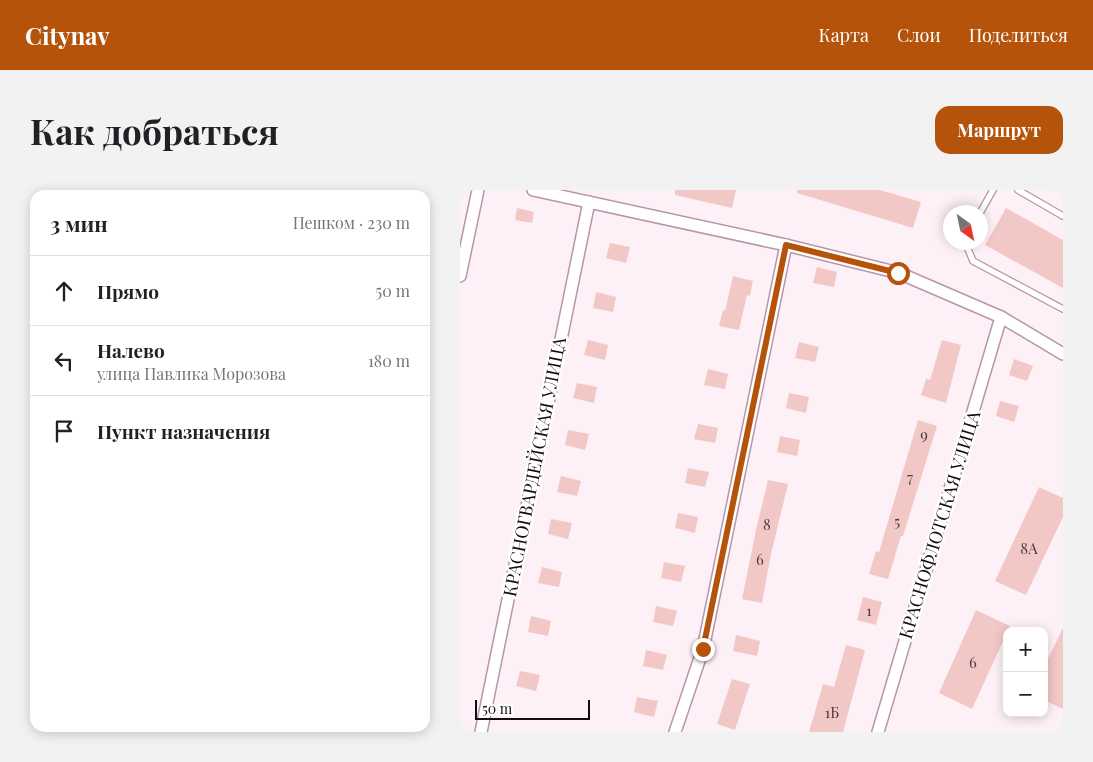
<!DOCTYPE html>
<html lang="ru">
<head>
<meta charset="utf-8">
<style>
  :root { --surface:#fff; --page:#f2f2f2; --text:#202124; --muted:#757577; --line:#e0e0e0; --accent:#b45309 }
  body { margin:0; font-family:"Playfair Display",serif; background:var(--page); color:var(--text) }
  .controls { position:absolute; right:15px; bottom:15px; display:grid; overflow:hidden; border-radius:10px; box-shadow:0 2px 12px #0003 }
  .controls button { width:45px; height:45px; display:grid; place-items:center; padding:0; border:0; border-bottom:1px solid var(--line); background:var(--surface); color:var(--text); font:25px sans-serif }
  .compass { position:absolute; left:483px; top:15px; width:45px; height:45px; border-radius:50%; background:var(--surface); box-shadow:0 2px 12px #0003; rotate:147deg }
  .scale { position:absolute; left:15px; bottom:12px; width:115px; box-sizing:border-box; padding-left:5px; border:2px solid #170b11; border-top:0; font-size:14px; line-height:18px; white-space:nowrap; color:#170b11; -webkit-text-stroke:4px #fff; paint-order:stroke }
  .stop { position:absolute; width:15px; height:15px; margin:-11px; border:4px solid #b45309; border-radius:50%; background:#fff }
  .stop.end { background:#b45309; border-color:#fff; box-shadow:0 1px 5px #0008 }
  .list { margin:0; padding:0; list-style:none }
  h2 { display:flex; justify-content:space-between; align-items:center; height:65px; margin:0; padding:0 20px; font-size:21px }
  h2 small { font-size:16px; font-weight:400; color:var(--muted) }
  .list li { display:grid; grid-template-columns:32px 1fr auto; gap:15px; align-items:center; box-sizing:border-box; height:70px; padding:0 20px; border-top:1px solid var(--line) }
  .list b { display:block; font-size:19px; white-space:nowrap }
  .list p { margin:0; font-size:16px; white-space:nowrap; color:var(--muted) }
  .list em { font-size:16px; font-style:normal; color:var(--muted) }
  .icon { flex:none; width:28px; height:28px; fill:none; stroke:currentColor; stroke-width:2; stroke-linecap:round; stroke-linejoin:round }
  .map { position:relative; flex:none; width:603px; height:542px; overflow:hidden; border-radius:15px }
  header { display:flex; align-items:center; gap:30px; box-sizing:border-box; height:70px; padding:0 25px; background:var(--accent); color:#fff }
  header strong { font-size:24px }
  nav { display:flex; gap:28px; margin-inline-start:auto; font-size:18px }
  .intro { display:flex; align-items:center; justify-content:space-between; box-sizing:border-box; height:120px; padding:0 30px }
  h1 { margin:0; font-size:35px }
  .button { padding:12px 22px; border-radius:15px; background:var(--accent); color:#fff; font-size:18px; font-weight:700 }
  main { display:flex; gap:30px; padding:0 30px }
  aside { flex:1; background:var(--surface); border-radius:15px; box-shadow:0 2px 12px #0003 }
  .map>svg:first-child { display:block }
</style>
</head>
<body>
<header>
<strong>Citynav</strong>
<nav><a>Карта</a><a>Слои</a><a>Поделиться</a></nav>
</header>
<div class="intro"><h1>Как добраться</h1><a class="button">Маршрут</a></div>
<main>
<aside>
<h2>3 мин<small>Пешком · 230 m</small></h2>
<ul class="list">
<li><svg class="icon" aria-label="ahead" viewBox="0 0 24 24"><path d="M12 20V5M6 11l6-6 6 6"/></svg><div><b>Прямо</b></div><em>50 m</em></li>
<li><svg class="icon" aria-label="left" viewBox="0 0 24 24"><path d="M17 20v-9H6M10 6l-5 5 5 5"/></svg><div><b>Налево</b><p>улица Павлика Морозова</p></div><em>180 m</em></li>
<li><svg class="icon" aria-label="arrive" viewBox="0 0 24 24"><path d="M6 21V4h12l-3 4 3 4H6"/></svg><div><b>Пункт назначения</b></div></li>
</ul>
</aside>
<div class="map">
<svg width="603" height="542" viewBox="0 0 603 542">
  <rect width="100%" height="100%" fill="#fef0f7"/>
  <g fill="#f2c8c7">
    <polygon points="215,0 276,0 272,18 215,5"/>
    <polygon points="337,0 420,0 461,12 453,38 337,3"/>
    <polygon points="57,18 74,22 72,33 55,30"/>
    <polygon points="546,18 603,50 603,98 525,55"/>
    <polygon points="150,53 170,57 166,73 146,68"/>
    <polygon points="357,77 377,82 374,97 353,93"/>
    <polygon points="273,86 293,91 290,106 287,105 279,140 259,136 263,120 265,121"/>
    <polygon points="136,102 156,107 153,122 133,118"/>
    <polygon points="128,150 148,155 145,170 124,165"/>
    <polygon points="482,150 501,155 486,213 461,205 466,189 470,190"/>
    <polygon points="339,152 359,157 355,172 335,168"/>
    <polygon points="554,169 573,176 567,191 549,185"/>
    <polygon points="248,179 268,184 265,199 244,195"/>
    <polygon points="117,193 137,197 134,213 113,208"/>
    <polygon points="329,203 349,207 346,223 326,218"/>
    <polygon points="540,211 559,216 554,232 536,226"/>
    <polygon points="458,230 477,236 443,346 441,346 428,389 409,384 416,361 419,362"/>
    <polygon points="238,234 258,238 255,253 234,249"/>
    <polygon points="108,240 129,244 125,260 105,255"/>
    <polygon points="320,246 340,250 337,266 317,262"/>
    <polygon points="228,278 249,282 245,297 225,293"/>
    <polygon points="101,286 121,291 117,306 97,302"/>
    <polygon points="308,290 328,294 311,364 302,413 282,409 296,340"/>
    <polygon points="579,297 603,308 603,327 566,405 535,391"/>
    <polygon points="218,323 238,327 235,343 215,338"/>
    <polygon points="91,329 112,333 108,349 88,344"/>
    <polygon points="204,372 225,376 221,392 201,388"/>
    <polygon points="82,377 102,382 99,397 78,393"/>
    <polygon points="403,407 422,412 416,435 397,430"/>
    <polygon points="196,416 217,421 213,436 193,432"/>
    <polygon points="516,420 550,436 512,519 479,503"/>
    <polygon points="71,426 91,431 88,446 68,442"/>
    <polygon points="603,438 603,519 584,510 584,477"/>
    <polygon points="276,445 300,451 297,466 273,461"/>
    <polygon points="386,455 405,460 383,542 349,542 363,494 374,497"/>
    <polygon points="186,460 207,465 203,480 183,476"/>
    <polygon points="60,481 80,485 76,501 56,496"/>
    <polygon points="272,489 290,494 275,540 257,534"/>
    <polygon points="177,507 198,511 194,527 174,522"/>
  </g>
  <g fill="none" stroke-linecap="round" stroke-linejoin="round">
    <defs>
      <g id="service">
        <polyline points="558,0 603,26"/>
        <polyline points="520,23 533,0"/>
        <polyline points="509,52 508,59 513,71 603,119"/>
      </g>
      <g id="minor">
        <polyline points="73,0 326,55 439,83 541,127 603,164"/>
        <polyline points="0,86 18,0"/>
        <polyline points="21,542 129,12"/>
        <polyline points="215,542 243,459 326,55"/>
        <polyline points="418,542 541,127"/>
      </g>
    </defs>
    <use href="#service" stroke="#b896a7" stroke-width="8"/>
    <use href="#minor" stroke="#b896a7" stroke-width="14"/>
    <use href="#service" stroke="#fff" stroke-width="5.5"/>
    <use href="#minor" stroke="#fff" stroke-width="11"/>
  </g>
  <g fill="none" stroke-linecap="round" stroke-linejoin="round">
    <polyline stroke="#b45309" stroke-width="6" points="243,459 326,55 438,83"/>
  </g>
  <g text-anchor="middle" stroke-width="5" stroke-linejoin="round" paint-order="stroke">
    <g font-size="15" fill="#4e3a3e">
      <text x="464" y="250">9</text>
      <text x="450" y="293">7</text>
      <text x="437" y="337">5</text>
      <text x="307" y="340">8</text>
      <text x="569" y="364">8А</text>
      <text x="300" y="375">6</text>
      <text x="409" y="426">1</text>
      <text x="513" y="478">6</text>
      <text x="372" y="528">1Б</text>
    </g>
    <g font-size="18" fill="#170b11" stroke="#fff">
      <text transform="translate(75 277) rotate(-79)" y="6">КРАСНОГВАРДЕЙСКАЯ УЛИЦА</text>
      <text transform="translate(480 335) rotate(-73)" y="6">КРАСНОФЛОТСКАЯ УЛИЦА</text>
    </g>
  </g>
</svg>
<div class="controls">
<button>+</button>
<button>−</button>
</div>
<svg class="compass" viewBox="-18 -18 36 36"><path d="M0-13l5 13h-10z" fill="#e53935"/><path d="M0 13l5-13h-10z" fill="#757577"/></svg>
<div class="scale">50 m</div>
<div class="stop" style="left:438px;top:83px"></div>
<div class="stop end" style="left:243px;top:459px"></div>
</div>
</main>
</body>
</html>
